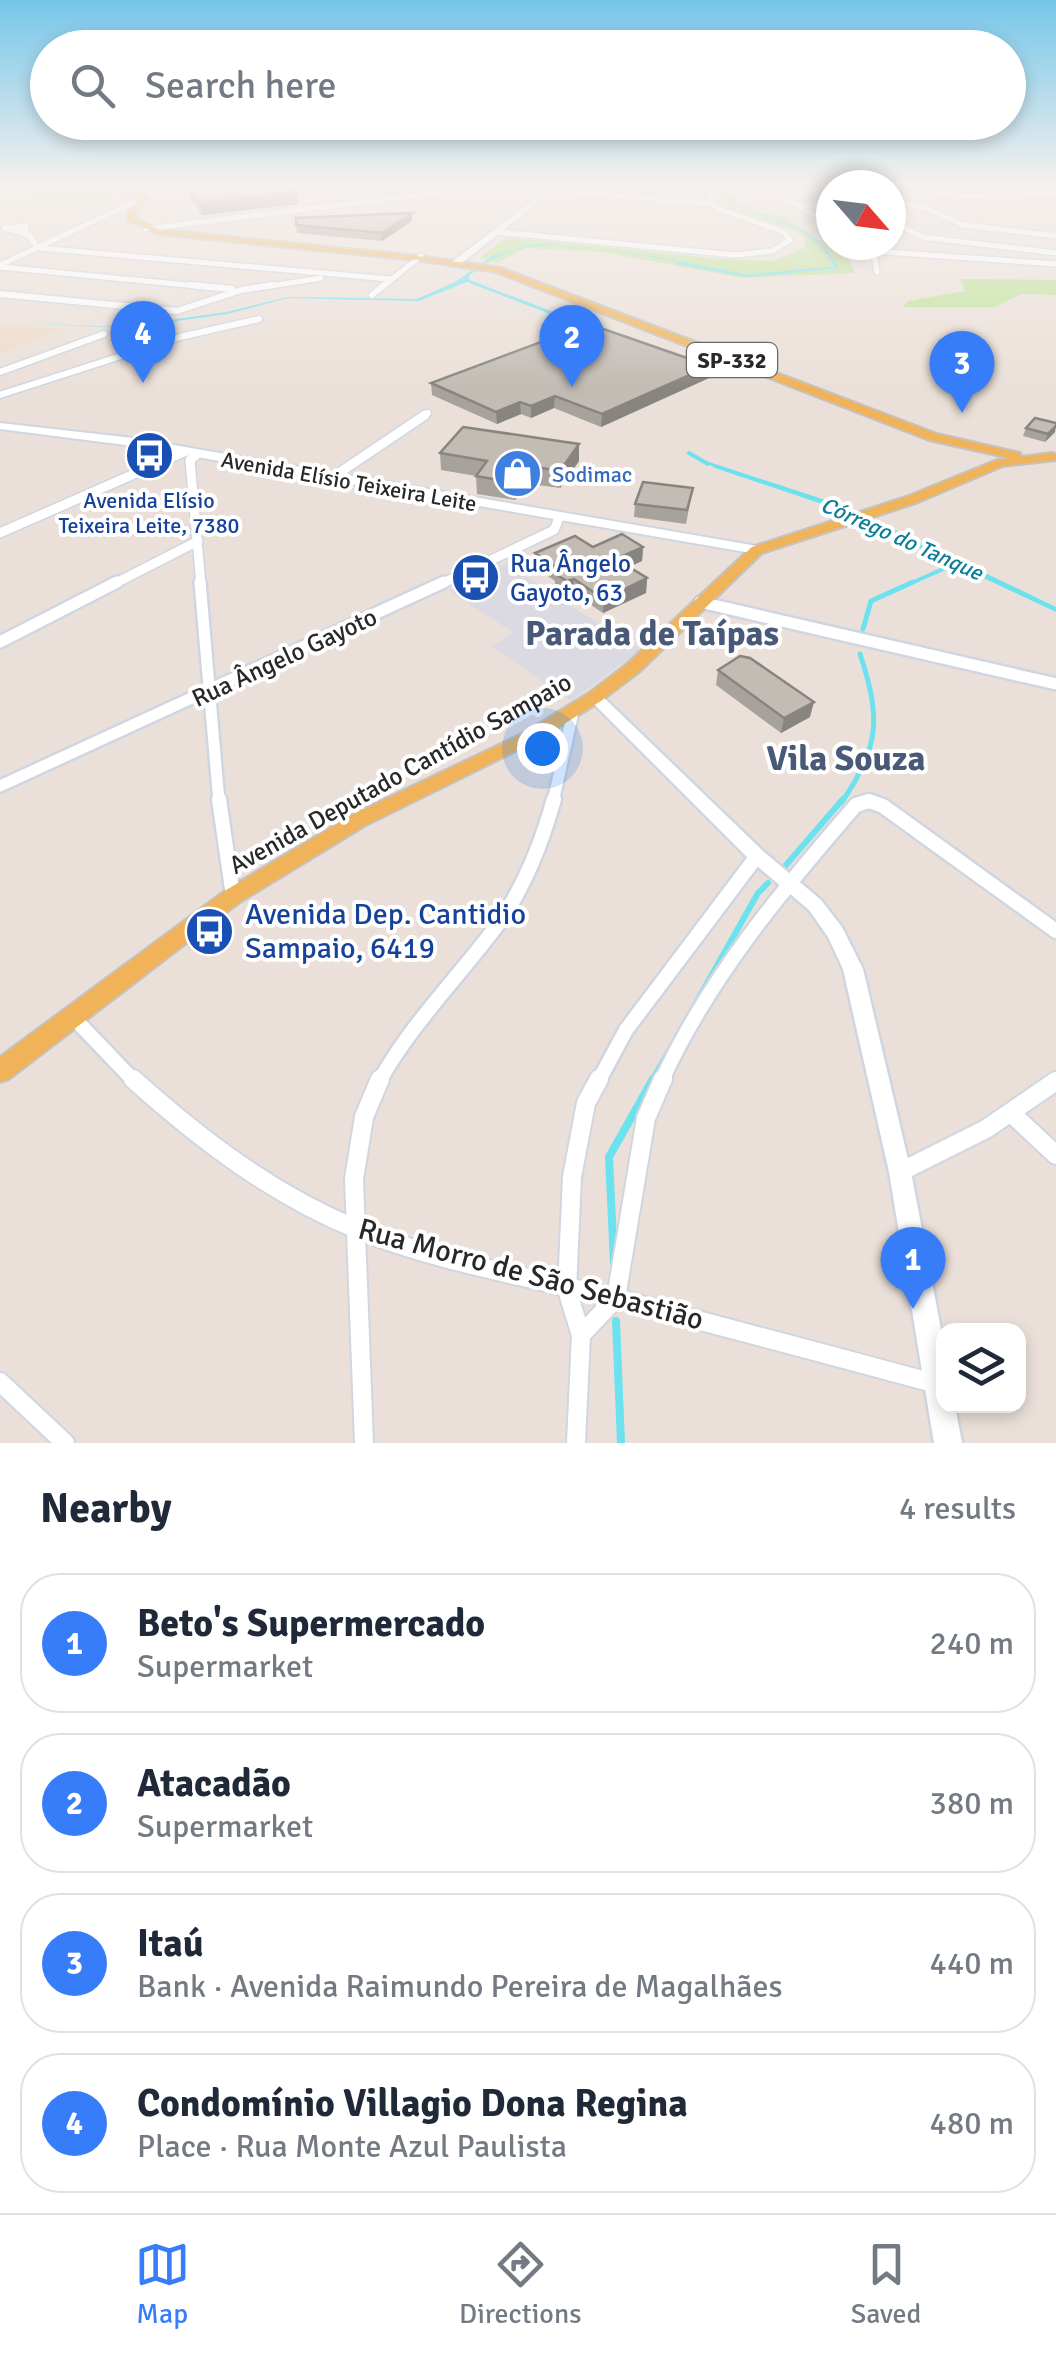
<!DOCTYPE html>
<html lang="en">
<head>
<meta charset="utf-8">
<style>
  :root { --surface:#fff; --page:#f6f6f7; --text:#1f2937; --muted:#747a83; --line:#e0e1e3; --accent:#377dfa }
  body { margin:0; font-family:Signika,sans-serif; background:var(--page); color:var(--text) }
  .controls { position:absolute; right:30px; bottom:30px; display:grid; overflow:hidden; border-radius:20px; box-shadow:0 5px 15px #0003 }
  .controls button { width:90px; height:90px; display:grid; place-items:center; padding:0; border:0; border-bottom:2px solid var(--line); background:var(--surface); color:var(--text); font:50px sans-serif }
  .compass { position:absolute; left:816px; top:170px; width:90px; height:90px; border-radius:50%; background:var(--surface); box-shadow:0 5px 15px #0003; rotate:118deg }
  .you { position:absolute; left:542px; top:748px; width:35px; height:35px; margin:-25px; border:8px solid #fff; border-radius:50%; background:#1a73e8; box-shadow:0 0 0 15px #1a73e833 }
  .badge { display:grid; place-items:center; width:65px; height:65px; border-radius:50%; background:var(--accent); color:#fff; font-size:32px; font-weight:700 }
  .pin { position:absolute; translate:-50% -82px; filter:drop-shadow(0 2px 5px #0008) }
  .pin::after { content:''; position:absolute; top:52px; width:35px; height:30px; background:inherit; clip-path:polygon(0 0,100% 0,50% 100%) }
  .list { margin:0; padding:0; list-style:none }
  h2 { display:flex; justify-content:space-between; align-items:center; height:130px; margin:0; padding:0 40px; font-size:42px }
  h2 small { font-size:32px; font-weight:400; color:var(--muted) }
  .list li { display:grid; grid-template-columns:65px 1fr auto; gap:30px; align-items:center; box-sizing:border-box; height:140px; margin:0 20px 20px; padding:0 20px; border:2px solid var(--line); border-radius:40px }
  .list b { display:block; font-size:38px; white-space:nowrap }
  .list p { margin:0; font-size:32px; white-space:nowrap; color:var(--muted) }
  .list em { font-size:32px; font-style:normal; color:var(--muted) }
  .icon { flex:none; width:55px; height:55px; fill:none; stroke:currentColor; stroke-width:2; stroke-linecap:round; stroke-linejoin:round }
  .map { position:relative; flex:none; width:1056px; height:1443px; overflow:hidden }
  .search { position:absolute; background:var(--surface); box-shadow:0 5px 15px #0003; left:30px; right:30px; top:30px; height:110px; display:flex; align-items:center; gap:25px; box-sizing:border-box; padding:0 35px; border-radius:55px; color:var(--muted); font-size:38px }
  .sheet { height:770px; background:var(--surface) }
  nav { display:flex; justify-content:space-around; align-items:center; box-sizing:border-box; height:140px; border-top:2px solid var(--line); background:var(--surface); font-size:28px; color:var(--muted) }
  nav a { display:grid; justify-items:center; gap:5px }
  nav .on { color:var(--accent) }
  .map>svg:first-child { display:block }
</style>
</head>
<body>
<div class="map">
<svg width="1056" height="1443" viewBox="0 0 1056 1443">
  <rect width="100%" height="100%" fill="#ebe0d9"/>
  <polygon fill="#dbdae3" points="507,563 547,591 641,650 571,701 491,646 514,633 449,591"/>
  <polygon fill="#eddbc8" points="0,325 65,329 0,353"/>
  <g fill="#bde295">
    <polygon points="0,186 121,191 86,206 41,205 29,196 0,194"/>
    <polygon points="719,186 727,186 733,201 762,214 782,215 815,239 842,247 855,273 742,278 603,252 526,248 498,262 479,258 507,237 721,259 775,261 805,247 804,237 790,229 729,209 723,204"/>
    <polygon points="961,279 1056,280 1056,295 1021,294 995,307 903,307 908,301 965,291"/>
  </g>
  <g fill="#6be2ee">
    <path d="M532,244C601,246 672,258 739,273C687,264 572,238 524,248C504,252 484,263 469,276L470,280L704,370L713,377L467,282L419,301L288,298L227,314L127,328L0,322L118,327L227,312L288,297L417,299L455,282L492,256Z"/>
    <polygon points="703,460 847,507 1056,607 1056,612 837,509 715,468"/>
  </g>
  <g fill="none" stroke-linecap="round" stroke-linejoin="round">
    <path stroke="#6be2ee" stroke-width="2.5" d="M677,263L748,276L837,267C806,214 773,228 731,199L740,192L736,186"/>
    <g stroke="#6be2ee" stroke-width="4">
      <polyline points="689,453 708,464"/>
      <polyline points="907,585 961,561"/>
    </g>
    <g stroke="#6be2ee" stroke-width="5">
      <polyline points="863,629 871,601 913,582"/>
      <path d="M842,802C880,745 881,718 860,654"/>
    </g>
    <g stroke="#6be2ee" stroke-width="6">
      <polyline points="786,865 843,799"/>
      <polyline points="697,1001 758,893 768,883"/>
      <polyline points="651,1082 670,1049"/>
    </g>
    <g stroke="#6be2ee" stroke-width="8">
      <polyline points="614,1263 609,1157 653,1079"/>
      <polyline points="616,1321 621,1443"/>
    </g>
    <defs>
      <g id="minor-far5">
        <polyline points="772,186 775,192 831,225"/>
        <polyline points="791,186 831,192"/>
        <polyline points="891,186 965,196 1056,194"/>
        <polyline points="1021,186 1042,189"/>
        <polyline points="552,190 712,204"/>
        <polyline points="891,201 924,207 963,225 1056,236"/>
        <polyline points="800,206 831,204"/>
        <polyline points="891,221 922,237 1056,253"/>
        <polyline points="24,228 38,248 390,279"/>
        <polyline points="16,229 26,226 4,228 30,235"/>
        <polyline points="146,229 491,186"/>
        <polyline points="498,232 735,255 772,251 790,240 784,232 719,209 712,204 708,186"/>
        <polyline points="862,245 874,254 877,272"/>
        <polyline points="871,251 1056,264"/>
        <polyline points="0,265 143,198"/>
        <polyline points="0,267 218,288"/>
        <polyline points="257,288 321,278"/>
        <polyline points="381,288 421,256"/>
      </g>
      <g id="minor-far4">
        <polyline points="191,285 232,289"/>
        <polyline points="0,294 177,311 241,290 273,285"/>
        <polyline points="372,295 384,285"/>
        <polyline points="0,372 104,334"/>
        <polyline points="0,395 180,337 259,319"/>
        <polyline points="422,417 428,413"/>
      </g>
      <g id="minor-far3">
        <polyline points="197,454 190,460 201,585"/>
        <polyline points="333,477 425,415"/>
        <polyline points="0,533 184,452"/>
        <polyline points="112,585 198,541"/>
        <polyline points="439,585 554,530 559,518"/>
      </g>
      <g id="minor-far2">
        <polyline points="200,582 219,802"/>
        <polyline points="700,602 1056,684"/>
        <polyline points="0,642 117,582"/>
        <polyline points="0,786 444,582"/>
        <polyline points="553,802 573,712"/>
        <polyline points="867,802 871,802"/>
      </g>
      <g id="minor-far1">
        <polyline points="219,799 233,896"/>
        <polyline points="71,1015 135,1082"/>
        <path d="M379,1082C412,1022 461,975 501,920C526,883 542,842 554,799"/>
        <polyline points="598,1082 626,1030 757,856"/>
        <path d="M661,1082C708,979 783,889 856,805L869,801L883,806L1056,931"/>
      </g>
      <g id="minor">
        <path d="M133,1079C201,1140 273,1195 359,1230C443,1264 534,1277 622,1300C727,1327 832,1356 937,1384"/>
        <polyline points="1011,1113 1056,1155"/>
        <polyline points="900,1172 986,1129 1056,1081"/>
        <polyline points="581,1335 616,1298 646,1118 663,1079"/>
        <polyline points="0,1382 65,1443"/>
        <polyline points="364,1443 354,1179 364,1117 380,1079"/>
        <polyline points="576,1443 581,1335 567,1290 572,1177 586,1103 599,1079"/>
      </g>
      <g id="tertiary">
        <polygon points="54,186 62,186 59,188"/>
        <polygon points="552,186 559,186 459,265 453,265 453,261"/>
        <polygon points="595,692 600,694 763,851 821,900 842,927 863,969 911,1172 944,1345 944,1406 955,1406 962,1443 934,1443 889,1172 843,969 828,937 809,910 751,861 590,700 588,697"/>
      </g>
      <polygon id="secondary" points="0,423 133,438 757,546 764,550 757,554 133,446 0,429"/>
      <polygon id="primary" points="35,186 140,192 147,198 136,213 136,219 160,230 417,256 501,268 937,434 1020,453 1021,457 1052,453 1056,454 1056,460 1003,466 916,503 762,553 639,672 601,701 538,740 366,825 240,902 9,1079 0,1082 0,1057 226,890 352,815 526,732 589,693 627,664 752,547 906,497 997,460 1010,458 929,440 496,272 417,260 158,234 128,220 128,213 139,198 136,195"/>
    </defs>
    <use href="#minor-far5" stroke="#cfd6e1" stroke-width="8"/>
    <use href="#minor-far4" stroke="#cfd6e1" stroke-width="9"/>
    <use href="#minor-far3" stroke="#cfd6e1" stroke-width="12"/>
    <use href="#minor-far2" stroke="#cfd6e1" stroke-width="16"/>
    <use href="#minor-far1" stroke="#cfd6e1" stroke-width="19"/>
    <use href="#minor" stroke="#cfd6e1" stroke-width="22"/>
    <use href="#tertiary" stroke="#cfd6e1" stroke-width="5"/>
    <use href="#secondary" stroke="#cfd6e1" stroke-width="4"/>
    <use href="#primary" stroke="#c3c3c3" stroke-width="4"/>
    <use href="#minor-far5" stroke="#fff" stroke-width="5"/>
    <use href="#minor-far4" stroke="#fff" stroke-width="6"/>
    <use href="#minor-far3" stroke="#fff" stroke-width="9"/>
    <use href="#minor-far2" stroke="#fff" stroke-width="11"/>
    <use href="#minor-far1" stroke="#fff" stroke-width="14"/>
    <use href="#minor" stroke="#fff" stroke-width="18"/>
    <use href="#tertiary" fill="#fff" fill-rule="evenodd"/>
    <use href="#secondary" fill="#fff" fill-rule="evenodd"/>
    <use href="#primary" fill="#f1b359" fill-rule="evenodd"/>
  </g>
  <g fill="#a7a29c">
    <polygon points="187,188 299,204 202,215 190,199"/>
    <polygon points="412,213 412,221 382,241 297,233 296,225"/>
    <polygon points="709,378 601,427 554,408 531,418 521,414 497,424 432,395 431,383"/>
    <polygon points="1026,428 1055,432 1045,442 1023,436"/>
    <polygon points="579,444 579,461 560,488 530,484 515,500 477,494 476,476 441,470 440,453"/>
    <polygon points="693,488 686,524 634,517 635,504"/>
    <polygon points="593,547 643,547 642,561 629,567 647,578 646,593 603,613 573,593 567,596 555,588 555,581 535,567 535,553"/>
    <polygon points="718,670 810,717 781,733 716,685"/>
  </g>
  <g fill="#88847f">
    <polygon points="298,192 299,204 202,215 200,203"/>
    <polygon points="412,213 412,221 382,241 382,233"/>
    <polygon points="710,366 709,378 601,427 602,414"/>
    <polygon points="555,396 554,408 531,418 531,406"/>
    <polygon points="520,402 521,414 497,424 496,412"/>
    <polygon points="1056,426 1055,432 1045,442 1048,434"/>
    <polygon points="579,444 579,461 560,488 560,471"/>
    <polygon points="530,466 530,484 515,500 515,483"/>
    <polygon points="643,547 642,561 615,573 616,559"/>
    <polygon points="647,578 646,593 603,613 604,599"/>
    <polygon points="574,579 573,593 567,596 567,581"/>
    <polygon points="814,702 810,717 781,733 784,718"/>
  </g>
  <g fill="#c2bcb5" stroke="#88847f" stroke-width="2.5">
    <polygon points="206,186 291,186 298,192 200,203 187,188"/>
    <polygon points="412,213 382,233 296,225 296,218"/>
    <polygon points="589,324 710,366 602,414 555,396 531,406 520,402 496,412 431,383"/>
    <polygon points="1035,418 1056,423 1056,426 1048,434 1026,428"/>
    <polygon points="463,427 579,444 560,471 530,466 515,483 476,476 487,461 440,453"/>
    <polygon points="643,482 693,488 687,510 635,504"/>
    <polygon points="622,534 643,547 616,559 647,578 604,599 574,579 567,581 555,574 562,571 535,553 575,536 593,547"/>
    <polygon points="740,656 750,658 814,702 784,718 718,670"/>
  </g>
  <linearGradient id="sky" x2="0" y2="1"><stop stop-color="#76c6ea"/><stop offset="0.48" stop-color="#f6f1ee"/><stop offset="1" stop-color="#f6f1ee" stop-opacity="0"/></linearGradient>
  <rect width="1056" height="388" fill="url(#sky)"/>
  <defs>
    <symbol id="bus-disc" viewBox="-11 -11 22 22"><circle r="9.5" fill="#1a4fb4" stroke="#fff"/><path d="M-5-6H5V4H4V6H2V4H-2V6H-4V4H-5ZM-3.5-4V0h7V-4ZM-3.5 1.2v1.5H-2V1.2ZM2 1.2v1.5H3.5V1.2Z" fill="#fff"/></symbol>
    <symbol id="shop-disc" viewBox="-11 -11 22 22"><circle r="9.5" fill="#3f7fe0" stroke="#fff"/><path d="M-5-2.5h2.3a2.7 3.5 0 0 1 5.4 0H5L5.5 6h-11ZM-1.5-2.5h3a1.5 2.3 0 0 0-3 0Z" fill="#fff"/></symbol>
  </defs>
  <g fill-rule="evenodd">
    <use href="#bus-disc" x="122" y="428" width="55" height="55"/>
    <use href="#shop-disc" x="490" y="446" width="55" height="55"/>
    <use href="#bus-disc" x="448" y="550" width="55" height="55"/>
    <use href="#bus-disc" x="182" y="904" width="55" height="55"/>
  </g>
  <g text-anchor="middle" stroke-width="8" stroke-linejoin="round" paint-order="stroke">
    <rect fill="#fff" stroke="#686868" stroke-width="2.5" x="687" y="343" width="90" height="34" rx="8"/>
    <g font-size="22" font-weight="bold" fill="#282828">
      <text x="732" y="368">SP-332</text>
    </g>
    <g font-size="22" fill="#366cbe" stroke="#fff" text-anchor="start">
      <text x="552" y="482">Sodimac</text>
    </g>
    <g font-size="22" fill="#282828" stroke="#fff">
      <text transform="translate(349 481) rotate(10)" y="8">Avenida Elísio Teixeira Leite</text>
    </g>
    <g font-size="22" fill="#164399" stroke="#fff">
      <text x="149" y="508">Avenida Elísio<tspan x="149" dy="25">Teixeira Leite, 7380</tspan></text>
    </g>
    <g font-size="22" font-style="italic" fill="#0d8098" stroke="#fff">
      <text transform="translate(902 538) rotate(24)" y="8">Córrego do Tanque</text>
    </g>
    <g font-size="25" fill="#164399" stroke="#fff" text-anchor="start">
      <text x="510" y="572">Rua Ângelo<tspan x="510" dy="29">Gayoto, 63</tspan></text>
    </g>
    <g font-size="25" fill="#282828" stroke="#fff">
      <text transform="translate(284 657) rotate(-25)" y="9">Rua Ângelo Gayoto</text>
      <text transform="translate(400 773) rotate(-29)" y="9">Avenida Deputado Cantídio Sampaio</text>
    </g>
    <g font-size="30" fill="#164399" stroke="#fff" text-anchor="start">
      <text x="245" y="924">Avenida Dep. Cantidio<tspan x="245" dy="34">Sampaio, 6419</tspan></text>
    </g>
    <g font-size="30" fill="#282828" stroke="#fff">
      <text transform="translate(531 1274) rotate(15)" y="10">Rua Morro de São Sebastião</text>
    </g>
    <g font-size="35" font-weight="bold" fill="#495a78" stroke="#fff">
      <text x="652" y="645">Parada de Taípas</text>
      <text x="846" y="770">Vila Souza</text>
    </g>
  </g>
</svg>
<div class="controls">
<button><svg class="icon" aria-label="layers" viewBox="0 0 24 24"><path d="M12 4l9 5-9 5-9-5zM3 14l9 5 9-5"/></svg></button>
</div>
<svg class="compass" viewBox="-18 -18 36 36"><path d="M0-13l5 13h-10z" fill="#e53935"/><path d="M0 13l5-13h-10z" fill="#747a83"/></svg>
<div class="you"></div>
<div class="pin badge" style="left:913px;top:1309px">1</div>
<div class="pin badge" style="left:572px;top:387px">2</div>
<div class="pin badge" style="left:962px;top:413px">3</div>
<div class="pin badge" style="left:143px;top:383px">4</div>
<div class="search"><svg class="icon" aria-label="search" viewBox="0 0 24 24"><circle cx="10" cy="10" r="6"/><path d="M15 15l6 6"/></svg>Search here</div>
</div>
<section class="sheet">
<h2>Nearby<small>4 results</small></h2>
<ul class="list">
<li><span class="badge">1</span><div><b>Beto's Supermercado</b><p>Supermarket</p></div><em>240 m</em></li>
<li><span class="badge">2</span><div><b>Atacadão</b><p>Supermarket</p></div><em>380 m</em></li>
<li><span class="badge">3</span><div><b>Itaú</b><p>Bank · Avenida Raimundo Pereira de Magalhães</p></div><em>440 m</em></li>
<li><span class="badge">4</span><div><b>Condomínio Villagio Dona Regina</b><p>Place · Rua Monte Azul Paulista</p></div><em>480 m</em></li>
</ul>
</section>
<nav>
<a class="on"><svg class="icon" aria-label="map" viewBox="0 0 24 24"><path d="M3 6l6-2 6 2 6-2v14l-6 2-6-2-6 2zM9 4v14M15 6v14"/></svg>Map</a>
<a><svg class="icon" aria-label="directions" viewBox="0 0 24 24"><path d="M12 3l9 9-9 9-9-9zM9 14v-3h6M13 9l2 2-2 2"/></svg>Directions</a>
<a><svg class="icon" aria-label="saved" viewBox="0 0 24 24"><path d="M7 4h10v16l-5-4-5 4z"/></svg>Saved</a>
</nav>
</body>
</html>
